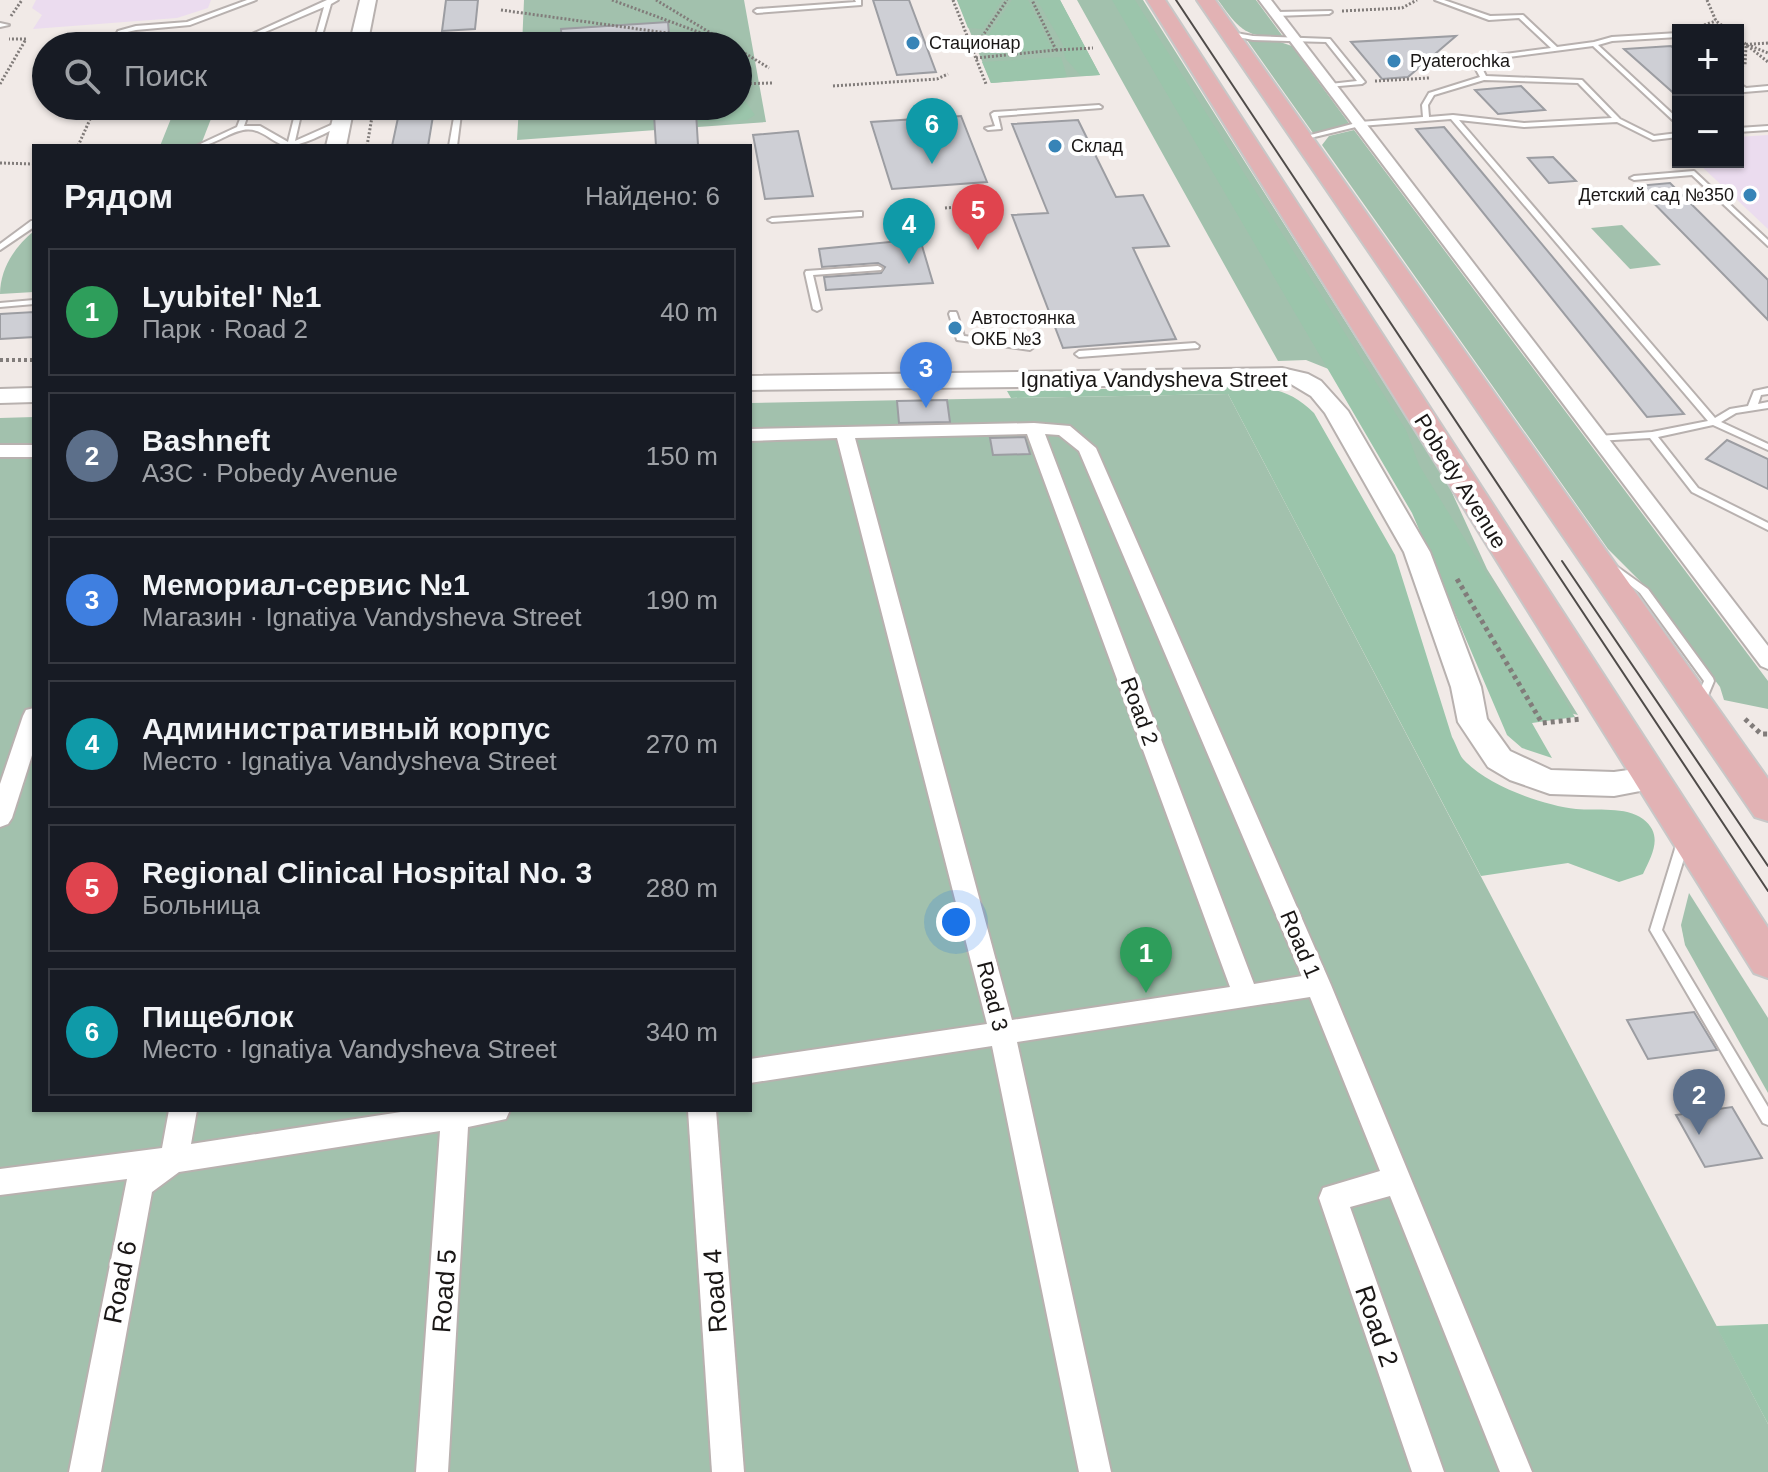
<!DOCTYPE html>
<html lang="ru">
<head>
<meta charset="utf-8">
<style>
  :root { --surface:#171b24; --page:#242831; --text:#f1f3f6; --muted:#9ea1a6; --line:#363941; --accent:#1a73e8 }
  body { margin:0; font-family:Helvetica,sans-serif; background:var(--page); color:var(--text) }
  .controls { position:absolute; right:24px; top:24px; display:grid; overflow:hidden; border-radius:0px; box-shadow:0 2px 6px #0004 }
  .controls button { width:72px; height:72px; display:grid; place-items:center; padding:0; border:0; border-bottom:2px solid var(--line); background:var(--surface); color:var(--text); font:40px sans-serif }
  .you { position:absolute; left:956px; top:922px; width:28px; height:28px; margin:-20px; border:6px solid #fff; border-radius:50%; background:#1a73e8; box-shadow:0 0 0 12px #1a73e833 }
  .badge { display:grid; place-items:center; width:52px; height:52px; border-radius:50%; background:var(--accent); color:#fff; font-size:26px; font-weight:700 }
  .pin { position:absolute; translate:-50% -66px; filter:drop-shadow(0 2px 4px #0008) }
  .pin::after { content:''; position:absolute; top:42px; width:28px; height:24px; background:inherit; clip-path:polygon(0 0,100% 0,50% 100%) }
  .list { margin:0; padding:0; list-style:none }
  h2 { display:flex; justify-content:space-between; align-items:center; height:104px; margin:0; padding:0 32px; font-size:34px }
  h2 small { font-size:26px; font-weight:400; color:var(--muted) }
  .list li { display:grid; grid-template-columns:52px 1fr auto; gap:24px; align-items:center; box-sizing:border-box; height:128px; margin:0 16px 16px; padding:0 16px; border:2px solid var(--line); border-radius:0px }
  .list b { display:block; font-size:30px; white-space:nowrap }
  .list p { margin:0; font-size:26px; white-space:nowrap; color:var(--muted) }
  .list em { font-size:26px; font-style:normal; color:var(--muted) }
  .icon { flex:none; width:44px; height:44px; fill:none; stroke:currentColor; stroke-width:2; stroke-linecap:round; stroke-linejoin:round }
  .map { position:relative; flex:none; width:1768px; height:1472px; overflow:hidden }
  .search { position:absolute; background:var(--surface); box-shadow:0 2px 6px #0004; left:32px; top:32px; width:720px; height:88px; display:flex; align-items:center; gap:20px; box-sizing:border-box; padding:0 28px; border-radius:44px; color:var(--muted); font-size:30px }
  .panel { position:absolute; background:var(--surface); box-shadow:0 2px 6px #0004; left:32px; top:144px; width:720px; height:968px; border-radius:0px }
  .map>svg:first-child { display:block }
</style>
</head>
<body>
<div class="map">
<svg width="1768" height="1472" viewBox="0 0 1768 1472">
  <rect width="100%" height="100%" fill="#f1eae7"/>
  <g fill="#ebdcef">
    <polygon points="36,0 211,0 208,8 177,18 33,29 42,15 32,8"/>
    <polygon points="1768,135 1768,229 1697,162 1738,162 1738,137"/>
  </g>
  <g fill="#a2c1ad">
    <polygon points="524,0 744,0 766,122 517,140 519,106 738,106 738,46 522,46"/>
    <polygon points="957,0 1060,0 1100,75 991,83"/>
    <polygon points="1077,0 1143,0 1449,486 1487,569 1578,715 1537,705 1331,370 1306,360 1278,361"/>
    <path d="M1218,0H1256L1284,38C1245,36 1241,32 1218,0Z"/>
    <polygon points="1247,40 1280,42 1292,46 1351,126 1313,133"/>
    <polygon points="176,106 216,106 202,142 194,146 160,146"/>
    <polygon points="1354,130 1768,681 1768,709 1724,700 1720,687 1646,587 1608,549 1322,145 1329,136"/>
    <polygon points="1622,225 1661,265 1630,269 1591,228"/>
    <path d="M34,231V292L0,294C0,269 15,246 34,231Z"/>
    <polygon points="1228,394 1768,1424 1768,1472 0,1472 0,418 34,417 34,1110 750,1110 750,403"/>
    <polygon points="1689,893 1768,1018 1768,1093 1685,945 1681,925"/>
  </g>
  <g fill="#9bc5ab">
    <polygon points="957,0 1002,0 983,29 968,28"/>
    <polygon points="1012,0 1028,0 1052,49 990,54 979,49"/>
    <polygon points="1037,0 1060,0 1100,75 1081,76 1065,58 1063,45"/>
    <polygon points="1112,0 1135,0 1406,430 1419,465 1575,717 1532,723 1552,758 1522,748 1507,735 1412,513"/>
    <polygon points="1061,57 1067,77 991,83 982,62"/>
    <polygon points="738,101 745,101 755,115 747,120 663,122 663,108 738,106"/>
    <path d="M1253,386C1279,389 1295,394 1314,413L1395,555L1452,737C1456,744 1459,754 1463,759C1486,785 1542,805 1576,809C1596,811 1626,806 1643,819C1664,835 1652,855 1643,874L1619,882L1568,863L1481,876L1228,394L1011,398L1007,391Z"/>
    <polygon points="1768,1324 1768,1424 1716,1326"/>
  </g>
  <g fill="#cecfd5" stroke="#9c9da2" stroke-width="2">
    <polygon points="446,0 478,0 475,29 442,31"/>
    <polygon points="873,0 909,0 936,72 897,75"/>
    <polygon points="668,22 670,46 562,46 561,29"/>
    <polygon points="1456,36 1408,77 1382,79 1351,42"/>
    <polygon points="1671,46 1678,52 1678,97 1624,49"/>
    <polygon points="1521,86 1545,110 1498,114 1475,90"/>
    <polygon points="434,110 428,146 392,146 399,113"/>
    <polygon points="696,112 698,145 656,146 654,115"/>
    <polygon points="961,116 987,182 892,189 871,122"/>
    <polygon points="1078,120 1116,197 1143,195 1169,246 1133,248 1176,339 1063,348 1012,215 1048,213 1012,124"/>
    <polygon points="1444,127 1581,291 1684,414 1647,417 1416,129"/>
    <polygon points="798,131 813,196 765,199 753,135"/>
    <polygon points="1553,157 1576,181 1549,183 1528,158"/>
    <polygon points="1670,183 1768,280 1768,320 1637,186"/>
    <polygon points="920,239 933,283 826,290 824,277 881,273 885,267 878,263 822,267 819,249"/>
    <polygon points="34,312 34,337 0,339 0,314"/>
    <polygon points="947,400 950,422 899,423 897,401"/>
    <polygon points="1025,437 1030,454 993,455 990,438"/>
    <polygon points="1727,440 1768,459 1768,489 1706,459"/>
    <polygon points="1694,1012 1717,1050 1648,1059 1627,1020"/>
    <polygon points="1732,1107 1762,1158 1705,1167 1676,1115"/>
  </g>
  <g fill="none" stroke-linecap="round" stroke-linejoin="round">
    <defs>
      <g id="lane">
        <polygon points="247,0 256,0 190,25 136,30 123,33 116,46 110,46 118,31 136,26 187,22"/>
        <polygon points="327,0 338,0 331,4 319,46 313,46 324,7 258,35 283,46 274,46 250,35"/>
        <polygon points="855,0 861,0 861,5 757,13 754,11 757,9 856,2"/>
        <path d="M1435,0H1444L1490,16L1523,15L1557,47L1594,42L1612,37L1678,33V37L1612,41L1598,45L1678,119V125L1593,46L1486,60L1480,64L1486,76L1582,80L1620,119L1654,136L1678,133V137L1653,140L1617,122L1524,127L1459,120L1715,418L1730,409L1748,406L1754,391L1768,388V394L1761,395L1758,404L1768,402V408L1736,413L1721,422L1768,444V450L1713,425L1658,437L1698,488L1768,523V530L1692,492L1650,438L1596,441L1594,439L1599,436L1652,432L1708,421L1451,119L1360,126L1302,140L1299,138L1360,122L1423,117L1422,105L1429,93L1480,77L1473,64L1482,57L1551,48L1519,18L1489,20ZM1484,80L1578,83L1612,118L1524,123L1453,115L1429,117L1428,105L1434,95Z"/>
        <polygon points="1331,11 1332,12 1329,14 1276,16 1273,14 1276,12"/>
        <polygon points="0,23 9,25 0,27"/>
        <polygon points="1230,32 1253,36 1330,39 1365,82 1362,84 1328,87 1328,85 1330,84 1357,81 1326,42 1253,40 1228,35 1227,34"/>
        <polygon points="1738,83 1746,88 1768,86 1768,90 1744,92 1738,88"/>
        <polygon points="1099,105 1102,107 1101,108 998,116 1001,129 988,130 985,128 995,126 991,114 994,112"/>
        <path d="M245,106H251L244,126H260L288,142L297,106H303L295,141L340,121L345,122C333,130 296,150 283,145C268,139 260,127 243,130C227,133 214,146 196,146L237,127Z"/>
        <polygon points="342,106 364,106 361,108 345,109 343,108"/>
        <polygon points="456,106 462,106 457,146 449,146"/>
        <polygon points="1768,126 1768,130 1738,132 1738,128"/>
        <polygon points="1694,171 1768,240 1768,246 1692,175 1634,180 1630,178 1634,176"/>
        <polygon points="859,212 862,212 862,216 772,222 768,220 772,218"/>
        <polygon points="31,221 34,221 34,227 0,250 0,244"/>
        <polygon points="878,266 882,268 881,270 813,275 821,309 817,311 813,309 805,273 806,271"/>
        <polygon points="34,300 34,304 0,307 0,303"/>
        <polygon points="950,312 956,312 957,314 964,336 1030,344 1034,347 1030,350 957,340 949,314"/>
        <polygon points="1195,343 1199,346 1198,348 1079,357 1075,354 1079,351"/>
        <polygon points="1612,563 1648,589 1713,678 1714,681 1704,705 1700,706 1695,702 1704,681 1640,593 1609,568 1607,566"/>
        <polygon points="1684,834 1688,836 1690,839 1662,930 1768,1107 1768,1125 1763,1123 1650,930 1678,839 1680,836"/>
      </g>
      <g id="street">
        <polygon points="1259,0 1271,0 1768,646 1768,669 1761,666"/>
        <path d="M1034,423L1070,426L1096,448L1331,985L1532,1472H1500L1390,1196L1350,1207L1444,1472H1412L1319,1198L1323,1188L1380,1171L1310,997L1017,1042L1111,1472H1079L992,1046L750,1083V1059L987,1024L837,438L750,441V429ZM1027,434L1230,987L1012,1020L855,438ZM1045,434L1059,435L1079,451L1302,976L1254,984Z"/>
        <rect x="0" y="445" width="34" height="12"/>
        <polygon points="34,708 34,749 12,818 8,824 0,827 0,784 23,716 26,710"/>
        <polygon points="169,1110 197,1110 191,1144 414,1110 510,1110 506,1119 468,1127 448,1472 416,1472 440,1131 179,1172 152,1192 101,1472 69,1472 127,1179 0,1195 0,1169 162,1148"/>
        <polygon points="688,1110 716,1110 744,1472 712,1472"/>
      </g>
      <g id="secondary">
        <polygon points="360,0 376,0 367,46 349,46"/>
        <polygon points="336,106 354,106 346,146 326,146"/>
        <polygon points="1282,368 1308,374 1321,381 1348,411 1430,552 1481,687 1487,719 1510,751 1551,770 1614,772 1650,767 1661,771 1665,779 1661,787 1614,796 1550,794 1510,780 1488,767 1458,722 1451,687 1404,552 1325,413 1311,396 1291,384 750,390 750,376"/>
        <polygon points="34,388 34,402 0,403 0,389"/>
      </g>
      <g id="primary">
        <polygon points="1147,0 1165,0 1768,928 1768,978 1754,973"/>
        <polygon points="1197,0 1215,0 1768,779 1768,821 1755,817"/>
      </g>
    </defs>
    <use href="#lane" stroke="#b8b1af" stroke-width="4"/>
    <use href="#street" stroke="#b8b1af" stroke-width="4"/>
    <use href="#secondary" stroke="#b8b1af" stroke-width="4"/>
    <use href="#primary" stroke="#c8c7c7" stroke-width="4"/>
    <g stroke="#817c7a" stroke-width="3" stroke-dasharray="2 2" stroke-linecap="butt">
      <polyline points="612,0 712,37"/>
      <polyline points="656,0 714,35"/>
      <polyline points="953,0 986,84"/>
      <polyline points="1707,0 1716,21 1728,30"/>
      <polyline points="501,10 725,41"/>
      <polyline points="1342,11 1402,8 1417,0"/>
      <polyline points="11,16 22,0"/>
      <polyline points="1689,30 1716,21"/>
      <polyline points="1738,38 1768,62"/>
      <polyline points="1738,45 1768,43"/>
      <polyline points="459,46 460,38"/>
      <polyline points="1751,46 1768,53"/>
      <polyline points="738,49 769,68"/>
      <polyline points="973,50 1007,0"/>
      <polyline points="1056,50 1093,48"/>
      <polyline points="976,58 1056,50 1032,0"/>
      <polyline points="1738,66 1745,65 1746,46"/>
      <polyline points="1375,81 1429,78"/>
      <polyline points="0,84 26,39 9,39"/>
      <polyline points="738,84 772,83"/>
      <polyline points="833,86 937,79 948,74"/>
      <polyline points="376,109 426,106"/>
      <polyline points="94,111 125,106"/>
      <polyline points="78,146 96,106"/>
      <polyline points="367,146 372,117"/>
      <polyline points="0,163 34,164"/>
      <polyline points="945,208 970,206 979,209"/>
    </g>
    <polyline stroke="#817c7a" stroke-width="4" stroke-dasharray="3 3" stroke-linecap="butt" points="0,360 34,360"/>
    <g stroke="#817c7a" stroke-width="5" stroke-dasharray="4 4" stroke-linecap="butt">
      <polyline points="1457,579 1542,723 1581,719"/>
      <polyline points="1745,719 1761,734 1768,734"/>
    </g>
    <use href="#lane" fill="#fff" fill-rule="evenodd"/>
    <use href="#street" fill="#fff" fill-rule="evenodd"/>
    <use href="#secondary" fill="#fff" fill-rule="evenodd"/>
    <use href="#primary" fill="#e2b2b4" fill-rule="evenodd"/>
    <g stroke="#4f4b49" stroke-width="2">
      <polyline points="1176,0 1768,891"/>
      <polyline points="1562,561 1768,866"/>
    </g>
  </g>
  <g fill="#3784b7" stroke="#fff" stroke-width="3">
    <circle cx="913" cy="43" r="8"/>
    <circle cx="1394" cy="61" r="8"/>
    <circle cx="1055" cy="146" r="8"/>
    <circle cx="1750" cy="195" r="8"/>
    <circle cx="955" cy="328" r="8"/>
  </g>
  <g text-anchor="middle" stroke-width="8" stroke-linejoin="round" paint-order="stroke">
    <g font-size="18" fill="#1a1716" stroke="#fff" text-anchor="start">
      <text x="929" y="49">Стационар</text>
      <text x="1410" y="67">Pyaterochka</text>
      <text x="1071" y="152">Склад</text>
      <text x="1734" y="201" text-anchor="end">Детский сад №350</text>
      <text x="971" y="324">Автостоянка<tspan x="971" dy="21">ОКБ №3</tspan></text>
    </g>
    <g font-size="22" fill="#1a1716" stroke="#fff">
      <text x="1154" y="387">Ignatiya Vandysheva Street</text>
      <text transform="translate(1461 481) rotate(58)" y="8">Pobedy Avenue</text>
      <text transform="translate(1140 711) rotate(70)" y="8">Road 2</text>
      <text transform="translate(1301 944) rotate(67)" y="8">Road 1</text>
      <text transform="translate(993 996) rotate(76)" y="8">Road 3</text>
    </g>
    <g font-size="26" fill="#1a1716" stroke="#fff">
      <text transform="translate(120 1282) rotate(-79)" y="9">Road 6</text>
      <text transform="translate(444 1291) rotate(-86)" y="9">Road 5</text>
      <text transform="translate(715 1291) rotate(-94)" y="9">Road 4</text>
      <text transform="translate(1377 1326) rotate(71)" y="9">Road 2</text>
    </g>
  </g>
</svg>
<div class="controls">
<button>+</button>
<button>−</button>
</div>
<div class="you"></div>
<div class="pin badge" style="left:1146px;top:993px;background:#2e9e5b">1</div>
<div class="pin badge" style="left:1699px;top:1135px;background:#5c6f8a">2</div>
<div class="pin badge" style="left:926px;top:408px;background:#3f7fe0">3</div>
<div class="pin badge" style="left:909px;top:264px;background:#0f9aa8">4</div>
<div class="pin badge" style="left:978px;top:250px;background:#e0444e">5</div>
<div class="pin badge" style="left:932px;top:164px;background:#0f9aa8">6</div>
<div class="search"><svg class="icon" aria-label="search" viewBox="0 0 24 24"><circle cx="10" cy="10" r="6"/><path d="M15 15l6 6"/></svg>Поиск</div>
<section class="panel">
<h2>Рядом<small>Найдено: 6</small></h2>
<ul class="list">
<li><span class="badge" style="background:#2e9e5b">1</span><div><b>Lyubitel' №1</b><p>Парк · Road 2</p></div><em>40 m</em></li>
<li><span class="badge" style="background:#5c6f8a">2</span><div><b>Bashneft</b><p>АЗС · Pobedy Avenue</p></div><em>150 m</em></li>
<li><span class="badge" style="background:#3f7fe0">3</span><div><b>Мемориал-сервис №1</b><p>Магазин · Ignatiya Vandysheva Street</p></div><em>190 m</em></li>
<li><span class="badge" style="background:#0f9aa8">4</span><div><b>Административный корпус</b><p>Место · Ignatiya Vandysheva Street</p></div><em>270 m</em></li>
<li><span class="badge" style="background:#e0444e">5</span><div><b>Regional Clinical Hospital No. 3</b><p>Больница</p></div><em>280 m</em></li>
<li><span class="badge" style="background:#0f9aa8">6</span><div><b>Пищеблок</b><p>Место · Ignatiya Vandysheva Street</p></div><em>340 m</em></li>
</ul>
</section>
</div>
</body>
</html>
